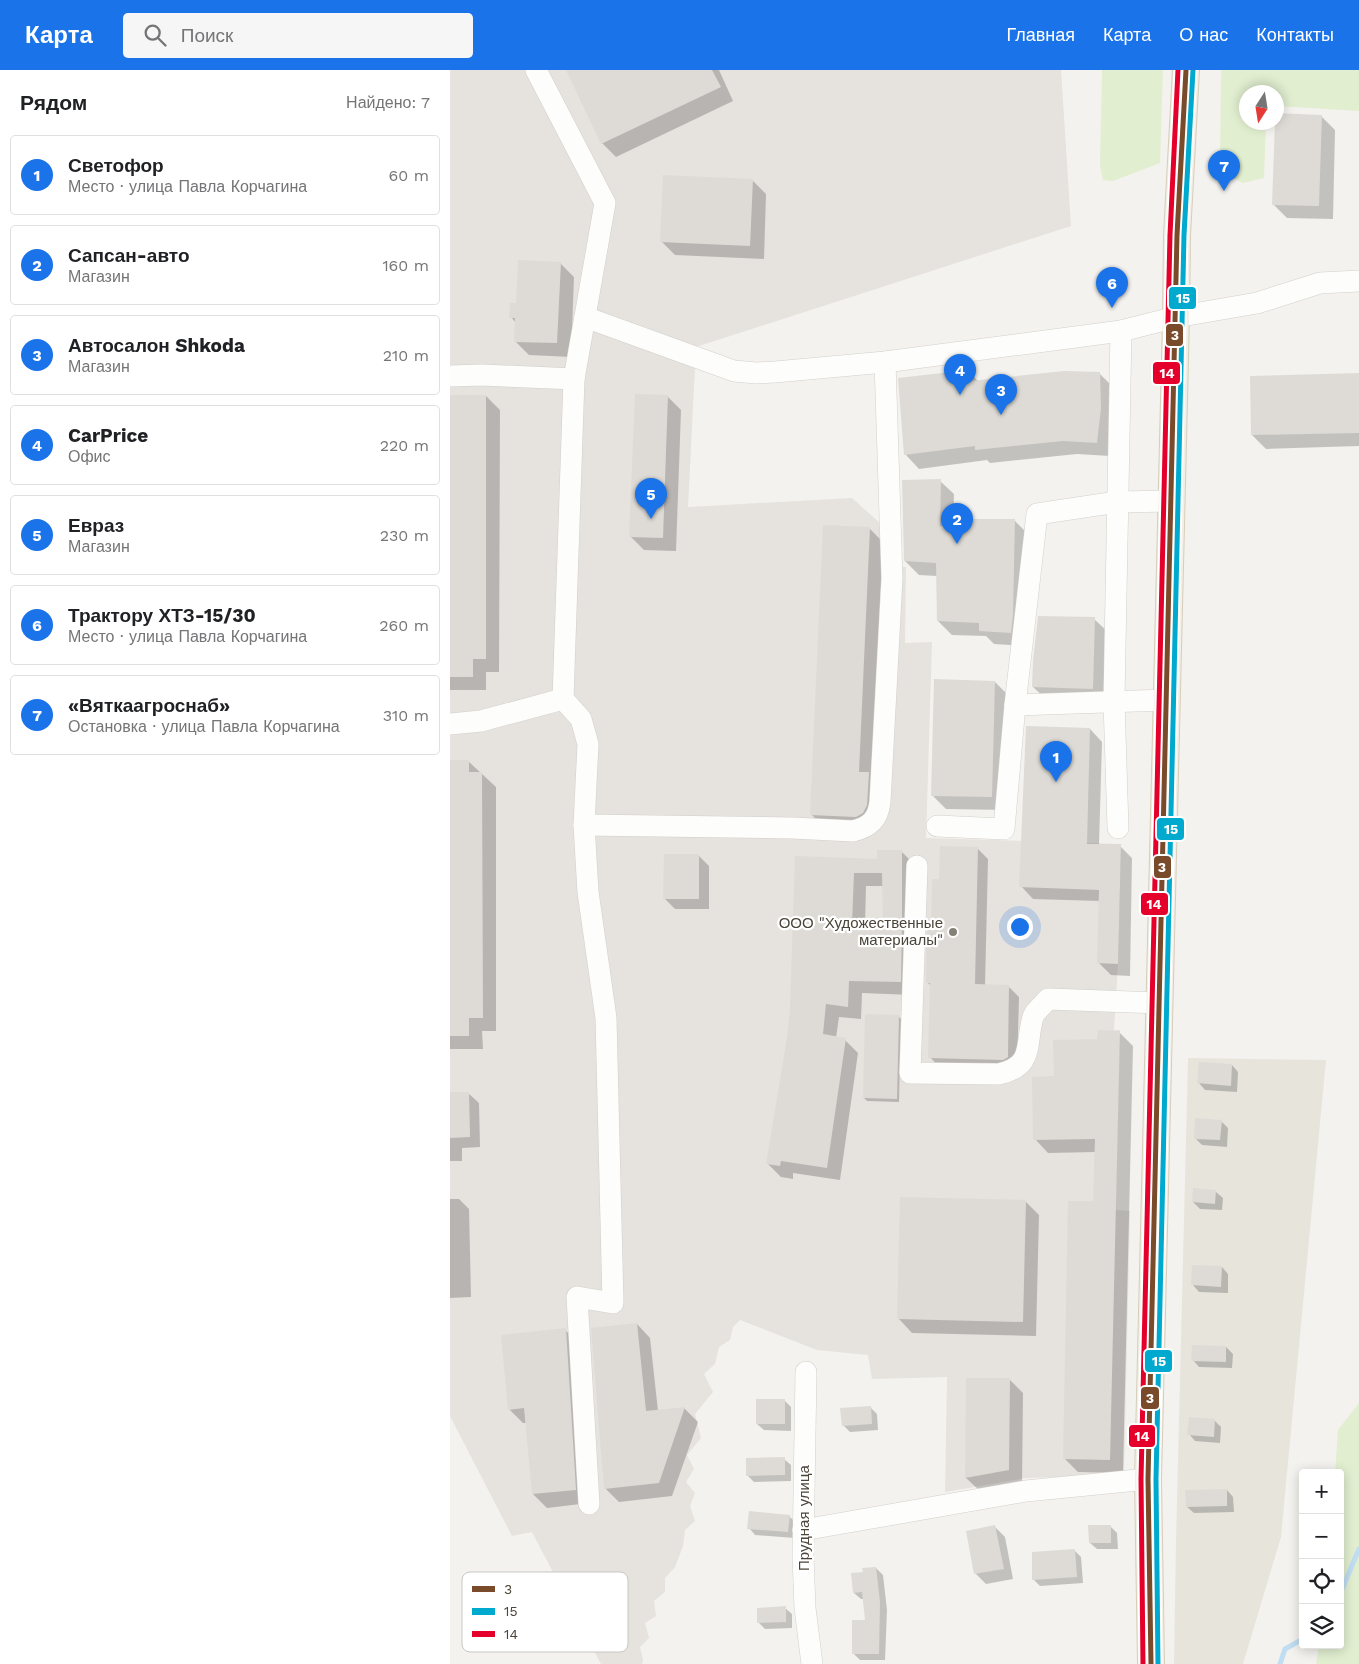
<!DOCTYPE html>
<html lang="ru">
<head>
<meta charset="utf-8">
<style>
  :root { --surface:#fff; --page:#f6f6f6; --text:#202124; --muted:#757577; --line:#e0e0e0; --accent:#1a73e8 }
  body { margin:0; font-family:"Work Sans",sans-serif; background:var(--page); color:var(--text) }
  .controls { position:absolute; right:15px; bottom:15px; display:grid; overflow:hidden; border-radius:5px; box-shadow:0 2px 12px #0003 }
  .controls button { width:45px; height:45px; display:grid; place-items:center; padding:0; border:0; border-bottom:1px solid var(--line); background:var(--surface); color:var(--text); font:25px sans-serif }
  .compass { position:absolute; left:789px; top:15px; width:45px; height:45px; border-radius:50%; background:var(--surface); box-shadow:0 2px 12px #0003; rotate:192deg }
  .you { position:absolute; left:569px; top:856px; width:18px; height:18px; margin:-12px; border:4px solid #fff; border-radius:50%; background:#1a73e8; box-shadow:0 0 0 8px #1a73e833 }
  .badge { display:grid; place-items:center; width:32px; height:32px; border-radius:50%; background:var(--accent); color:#fff; font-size:16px; font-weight:700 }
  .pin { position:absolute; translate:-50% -41px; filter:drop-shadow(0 1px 2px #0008) }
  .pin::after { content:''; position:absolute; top:26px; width:18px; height:15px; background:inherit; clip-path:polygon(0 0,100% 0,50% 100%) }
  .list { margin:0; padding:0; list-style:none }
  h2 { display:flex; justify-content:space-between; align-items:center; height:65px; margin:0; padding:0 20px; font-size:21px }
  h2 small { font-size:16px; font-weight:400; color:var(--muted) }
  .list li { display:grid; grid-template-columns:32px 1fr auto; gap:15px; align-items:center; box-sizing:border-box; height:80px; margin:0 10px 10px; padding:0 10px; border:1px solid var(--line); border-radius:5px }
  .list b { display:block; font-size:19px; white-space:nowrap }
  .list p { margin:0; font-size:16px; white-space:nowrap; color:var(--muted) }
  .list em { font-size:16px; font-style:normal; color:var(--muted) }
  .icon { flex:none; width:28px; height:28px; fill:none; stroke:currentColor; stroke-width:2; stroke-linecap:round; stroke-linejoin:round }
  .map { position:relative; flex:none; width:909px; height:1594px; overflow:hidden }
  header { display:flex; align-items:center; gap:30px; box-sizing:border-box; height:70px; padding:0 25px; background:var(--accent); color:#fff }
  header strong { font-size:24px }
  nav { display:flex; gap:28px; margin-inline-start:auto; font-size:18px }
  .search { width:350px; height:45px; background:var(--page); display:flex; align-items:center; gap:12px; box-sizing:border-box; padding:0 18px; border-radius:5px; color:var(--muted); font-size:19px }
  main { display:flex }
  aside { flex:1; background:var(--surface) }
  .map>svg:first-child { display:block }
</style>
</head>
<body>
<header>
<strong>Карта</strong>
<div class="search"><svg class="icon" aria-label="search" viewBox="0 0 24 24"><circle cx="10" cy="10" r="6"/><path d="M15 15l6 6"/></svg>Поиск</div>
<nav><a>Главная</a><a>Карта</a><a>О нас</a><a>Контакты</a></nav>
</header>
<main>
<aside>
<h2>Рядом<small>Найдено: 7</small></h2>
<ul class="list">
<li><span class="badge">1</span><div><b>Светофор</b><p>Место · улица Павла Корчагина</p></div><em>60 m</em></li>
<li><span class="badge">2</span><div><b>Сапсан-авто</b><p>Магазин</p></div><em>160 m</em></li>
<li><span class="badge">3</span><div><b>Автосалон Shkoda</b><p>Магазин</p></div><em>210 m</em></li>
<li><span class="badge">4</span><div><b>CarPrice</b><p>Офис</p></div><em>220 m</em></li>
<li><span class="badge">5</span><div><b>Евраз</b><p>Магазин</p></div><em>230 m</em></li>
<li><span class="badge">6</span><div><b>Трактору ХТЗ-15/30</b><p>Место · улица Павла Корчагина</p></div><em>260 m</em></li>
<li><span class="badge">7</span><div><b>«Вяткаагроснаб»</b><p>Остановка · улица Павла Корчагина</p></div><em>310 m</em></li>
</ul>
</aside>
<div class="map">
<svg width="909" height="1594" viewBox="0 0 909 1594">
  <rect width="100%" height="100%" fill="#f4f2ee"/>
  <polygon fill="#e7e4dc" points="738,988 876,990 831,1467 793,1594 724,1594 726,1471"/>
  <polygon fill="#e6e2de" points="0,0 611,0 621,156 246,277 238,437 402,428 431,454 434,497 456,497 455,573 482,572 476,768 671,774 668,894 664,960 670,960 665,1140 680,1141 674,1405 576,1408 495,1422 497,1307 422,1309 418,1285 367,1280 290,1250 283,1257 280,1270 269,1277 265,1294 254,1304 263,1322 245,1344 251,1368 237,1385 244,1399 236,1412 245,1423 240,1436 245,1451 235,1460 233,1476 225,1497 215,1508 215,1522 204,1531 206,1546 195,1553 199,1568 190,1577 193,1590 192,1594 151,1594 82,1462 62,1466 0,1346"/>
  <g fill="#e1eecf">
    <polygon points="652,0 713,0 710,93 663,111 653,110 650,95"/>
    <polygon points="771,0 909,0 909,41 827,36 826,22 796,22 796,52 816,53 814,108 793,113 770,101"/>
    <polygon points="909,1333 909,1594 866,1594 869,1575 890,1575 890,1403 885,1403 888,1360"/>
  </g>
  <g fill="#0003" fill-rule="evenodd">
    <polygon points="117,0 269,0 283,31 166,87 152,73"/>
    <polygon points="871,46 885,60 883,149 837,148 823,134"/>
    <polygon points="302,110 316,124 314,189 225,185 212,172"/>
    <polygon points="110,193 124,207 121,287 79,285 65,271 66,253 61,247 67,234"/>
    <polygon points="518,301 528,311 649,303 663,317 660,386 627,384 540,393 537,390 469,399 456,385"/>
    <polygon points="909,304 909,376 816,379 802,365"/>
    <polygon points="0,326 36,326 50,340 49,602 36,602 36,620 0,620"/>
    <polygon points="217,326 231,340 226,481 194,480 180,466"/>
    <polygon points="490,411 504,424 503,457 565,451 578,464 574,576 544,574 536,566 502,565 488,551 487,506 469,505 455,491"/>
    <polygon points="419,458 433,472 422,707 430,749 375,758 361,744"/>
    <polygon points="644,549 658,562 656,632 597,630 583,617"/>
    <polygon points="545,612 559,626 556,740 496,739 482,725"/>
    <polygon points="640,659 652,672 649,775 670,776 682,788 680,906 661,905 649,893 650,831 583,829 571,816"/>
    <polygon points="18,691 46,717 46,961 32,961 33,979 0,979 0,692"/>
    <polygon points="527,778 538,789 535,916 558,916 569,927 567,998 490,998 480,987 481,916 477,912 482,858 490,811"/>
    <path d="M451,781L465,795L463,925L412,923L411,949L389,947L386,968L395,970L408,983L390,1110L343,1103V1109L331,1107L318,1094L342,938L346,787L428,791ZM416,816H433L434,856H415Z"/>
    <polygon points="249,786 259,796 259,839 225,839 214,828"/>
    <polygon points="448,946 451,949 449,1032 417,1031 414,1028"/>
    <polygon points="669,962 683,976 673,1403 628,1402 614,1388 644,1133 646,1082 598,1083 585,1069 605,1008 649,970"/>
    <polygon points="782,995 788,1002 787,1022 755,1020 749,1013"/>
    <polygon points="0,1023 18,1023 29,1033 30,1077 12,1078 12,1091 0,1091"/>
    <polygon points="771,1051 778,1058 777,1077 752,1075 745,1068"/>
    <polygon points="766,1122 773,1128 772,1140 750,1139 743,1132"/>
    <polygon points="0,1129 9,1129 19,1139 21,1227 0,1228"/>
    <polygon points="575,1131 589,1145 586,1266 462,1263 449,1249"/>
    <polygon points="772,1197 778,1204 778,1223 749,1222 743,1215"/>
    <polygon points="187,1254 200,1268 208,1341 234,1338 248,1352 222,1426 169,1432 155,1418"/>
    <polygon points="115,1260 129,1273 139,1433 97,1438 83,1424 76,1353 73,1353 59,1339"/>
    <polygon points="776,1277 783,1284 782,1298 749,1297 743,1290"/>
    <polygon points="559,1309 573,1323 572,1414 530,1421 516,1408"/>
    <polygon points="334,1330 341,1337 341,1361 314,1360 307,1354"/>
    <polygon points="420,1337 427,1344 428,1360 400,1362 393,1355"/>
    <polygon points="764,1350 771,1357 770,1373 745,1371 739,1364"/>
    <polygon points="334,1389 341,1395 341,1411 304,1412 297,1405"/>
    <polygon points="777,1420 783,1427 784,1442 744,1443 737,1437"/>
    <polygon points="339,1446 346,1453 345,1468 305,1465 299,1458"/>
    <polygon points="660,1456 667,1463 668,1479 647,1479 640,1473"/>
    <polygon points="545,1457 555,1467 563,1509 536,1514 526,1504 517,1462"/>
    <polygon points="624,1480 631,1487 633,1513 590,1516 583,1509"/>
    <polygon points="426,1498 433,1505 437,1540 435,1590 410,1590 403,1583 416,1551 414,1529 411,1529 404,1523"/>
    <polygon points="335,1538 342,1544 342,1558 315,1559 308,1552"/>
  </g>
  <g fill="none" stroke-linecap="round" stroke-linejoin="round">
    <g stroke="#c0ddf1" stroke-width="5">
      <polyline points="890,1524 909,1479"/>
      <polyline points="830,1594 835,1579 853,1569"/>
    </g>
  </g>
  <g fill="#dedbd6" fill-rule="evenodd">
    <polygon points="116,0 262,0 271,17 151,74"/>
    <polygon points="826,43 872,45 869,136 822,135 825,52 826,52"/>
    <polygon points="213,105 303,109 300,176 210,172"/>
    <polygon points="68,190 111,192 107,273 64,272 65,248 59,248 60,233 66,233"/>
    <polygon points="519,300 520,311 614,301 650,302 651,338 647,373 613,371 525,380 525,376 454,385 448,308"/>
    <polygon points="909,303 909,363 801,365 800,306"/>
    <polygon points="185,324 218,325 213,468 179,467"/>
    <polygon points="0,325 36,325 36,589 23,589 23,607 0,607"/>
    <polygon points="491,409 490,456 519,455 521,449 565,449 563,545 561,563 529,561 529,553 487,551 486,493 454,491 452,410"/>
    <polygon points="373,455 420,457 409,702 419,702 417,735 413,743 406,747 360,745"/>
    <polygon points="588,546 645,547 643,619 582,617 583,591"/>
    <polygon points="484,609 545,611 542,727 481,726"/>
    <polygon points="576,656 640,658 637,774 671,774 668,894 647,893 649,820 569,817"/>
    <polygon points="0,690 19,690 19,702 32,702 33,948 19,948 19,966 0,966"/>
    <polygon points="490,776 528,777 525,914 559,915 558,987 553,990 478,988 480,913 476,913 477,856 481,856 482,809 489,809"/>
    <path d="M427,780H452V856L451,912L399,911L398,937L376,934L373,964L396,968L377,1098L331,1091L330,1096L316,1094L337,968L340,938L345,786L427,789ZM404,803H432L433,855L402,854Z"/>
    <polygon points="214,784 249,784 249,829 213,829"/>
    <polygon points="415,944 449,945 447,1029 413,1028"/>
    <polygon points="648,960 670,961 660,1390 613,1389 618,1131 643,1131 645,1069 583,1070 582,1007 604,1006 603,970 647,969"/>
    <polygon points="749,992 782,994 781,1016 747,1013"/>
    <polygon points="0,1022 19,1022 20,1067 0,1068"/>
    <polygon points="745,1048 772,1050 770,1070 744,1069"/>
    <polygon points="743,1118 766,1120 765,1134 742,1132"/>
    <polygon points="450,1127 576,1130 573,1252 447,1249"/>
    <polygon points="742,1195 772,1196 771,1217 741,1215"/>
    <polygon points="187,1253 196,1341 235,1337 209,1413 154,1419 141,1258"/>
    <polygon points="116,1258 126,1420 82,1424 74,1338 58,1340 51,1265"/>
    <polygon points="742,1275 776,1276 776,1292 741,1291"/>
    <polygon points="516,1308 560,1308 559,1400 515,1408"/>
    <rect x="306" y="1329" width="29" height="25"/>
    <polygon points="421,1336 422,1354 392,1356 390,1338"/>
    <polygon points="739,1347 765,1349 764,1367 737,1365"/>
    <polygon points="335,1387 335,1405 296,1406 296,1388"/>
    <polygon points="777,1419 777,1436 736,1437 735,1420"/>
    <polygon points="299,1441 340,1445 338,1462 297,1459"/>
    <polygon points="545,1455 554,1499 524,1504 516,1461"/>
    <polygon points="638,1455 661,1455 661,1473 639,1473"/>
    <polygon points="625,1479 627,1507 582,1510 582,1482"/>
    <polygon points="426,1497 430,1532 429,1584 402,1584 402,1550 415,1550 412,1522 403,1523 401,1503 413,1502 412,1498"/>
    <polygon points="336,1536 336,1552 307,1553 307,1538"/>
  </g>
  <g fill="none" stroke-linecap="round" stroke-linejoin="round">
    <defs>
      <g id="minor">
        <polyline points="135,247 284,301 306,303 325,302 435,292 671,261 726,247 807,233 870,213 909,211"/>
        <polyline points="0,306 32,305 124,309 155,133 86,0"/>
        <polyline points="124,309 113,629 131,649 138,674 134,755 138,822 156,948 163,1233 127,1227 139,1434"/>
        <polyline points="565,635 587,444 667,432 722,431"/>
        <polyline points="0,654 31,651 113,629"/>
        <path d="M134,755L342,758L403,761C420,757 428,749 430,732L442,508L435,292"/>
        <polyline points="487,756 554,759 565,635 716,630"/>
        <polyline points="668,758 664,631 671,261"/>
        <path d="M467,796L460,1003L549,1004C585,996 575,974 583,947L585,943L598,929L709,933"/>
        <polyline points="356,1302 353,1486 355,1538 362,1594"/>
        <polyline points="353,1460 576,1421 698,1409"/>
      </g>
      <polyline id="major" points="701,1594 698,1409 726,247 727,165 736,0"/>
    </defs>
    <use href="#minor" stroke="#d2d0cb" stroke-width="22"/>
    <use href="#major" stroke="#d6cebb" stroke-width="28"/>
    <use href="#minor" stroke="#fdfdfc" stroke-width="21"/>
    <use href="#major" stroke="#f2efe6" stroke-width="26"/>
    <defs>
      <polyline id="bus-1" points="701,1594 698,1409 727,165 736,0"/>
      <polyline id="bus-2" points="708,1594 706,1409 734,165 743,0"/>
      <polyline id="bus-3" points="693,1594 691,1409 720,165 728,0"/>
    </defs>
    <use href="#bus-1" stroke="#fff" stroke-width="9"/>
    <use href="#bus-2" stroke="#fff" stroke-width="9"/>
    <use href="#bus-3" stroke="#fff" stroke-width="9"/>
    <use href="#bus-1" stroke="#7a4b2a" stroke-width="5"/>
    <use href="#bus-2" stroke="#00a9ce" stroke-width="5"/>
    <use href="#bus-3" stroke="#e4002b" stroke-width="5"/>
  </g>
  <circle fill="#868178" stroke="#fff" stroke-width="2" cx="503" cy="862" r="5"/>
  <g text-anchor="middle" stroke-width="4.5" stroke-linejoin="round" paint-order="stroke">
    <g font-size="15" fill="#4b4439" stroke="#fff" text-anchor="end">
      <text x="493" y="858">ООО "Художественные<tspan x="493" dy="17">материалы"</tspan></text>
    </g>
    <g font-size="15" fill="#4b4439" stroke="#fff">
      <text transform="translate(354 1448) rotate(-90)" y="5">Прудная улица</text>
    </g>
  </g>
  <rect x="12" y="1502" width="166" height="80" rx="8" fill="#fff" stroke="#c9c7c4" stroke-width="1"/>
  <rect x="22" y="1516" width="23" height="6" fill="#7a4b2a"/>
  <rect x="22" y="1538" width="23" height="7" fill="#00a9ce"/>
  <rect x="22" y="1561" width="23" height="6" fill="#e4002b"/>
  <g font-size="14" fill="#4b4439">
    <text x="54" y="1524">3</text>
    <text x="54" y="1546">15</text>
    <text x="54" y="1569">14</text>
  </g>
  <g stroke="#fff" stroke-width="2">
    <rect x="718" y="216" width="29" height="24" rx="5" fill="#00a9ce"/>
    <rect x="715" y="253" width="19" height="24" rx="5" fill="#7a4b2a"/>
    <rect x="702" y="291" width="29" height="24" rx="5" fill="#e4002b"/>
    <rect x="706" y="747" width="29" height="24" rx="5" fill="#00a9ce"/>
    <rect x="703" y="785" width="19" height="24" rx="5" fill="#7a4b2a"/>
    <rect x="690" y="822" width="29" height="24" rx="5" fill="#e4002b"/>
    <rect x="694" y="1279" width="29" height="24" rx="5" fill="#00a9ce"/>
    <rect x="690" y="1316" width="20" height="24" rx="5" fill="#7a4b2a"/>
    <rect x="678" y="1354" width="28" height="24" rx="5" fill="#e4002b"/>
  </g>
  <g font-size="14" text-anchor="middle" font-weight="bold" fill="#fff">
    <text x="733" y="233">15</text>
    <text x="725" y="270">3</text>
    <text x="717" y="308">14</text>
    <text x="721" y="764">15</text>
    <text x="712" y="802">3</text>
    <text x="704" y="839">14</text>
    <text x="709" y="1296">15</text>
    <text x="700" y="1333">3</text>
    <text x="692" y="1371">14</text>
  </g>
</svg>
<div class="controls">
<button>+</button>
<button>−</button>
<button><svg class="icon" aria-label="locate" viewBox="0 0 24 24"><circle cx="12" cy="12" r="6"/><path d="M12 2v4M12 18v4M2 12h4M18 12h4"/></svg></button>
<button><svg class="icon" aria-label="layers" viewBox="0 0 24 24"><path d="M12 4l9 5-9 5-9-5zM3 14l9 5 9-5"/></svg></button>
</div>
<svg class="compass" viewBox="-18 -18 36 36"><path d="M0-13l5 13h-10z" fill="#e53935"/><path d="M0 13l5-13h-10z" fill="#757577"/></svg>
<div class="you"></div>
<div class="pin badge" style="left:606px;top:712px">1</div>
<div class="pin badge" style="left:507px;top:474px">2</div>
<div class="pin badge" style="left:551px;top:345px">3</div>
<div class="pin badge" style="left:510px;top:325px">4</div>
<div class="pin badge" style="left:201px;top:449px">5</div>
<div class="pin badge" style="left:662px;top:238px">6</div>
<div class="pin badge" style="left:774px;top:121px">7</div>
</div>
</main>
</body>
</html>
